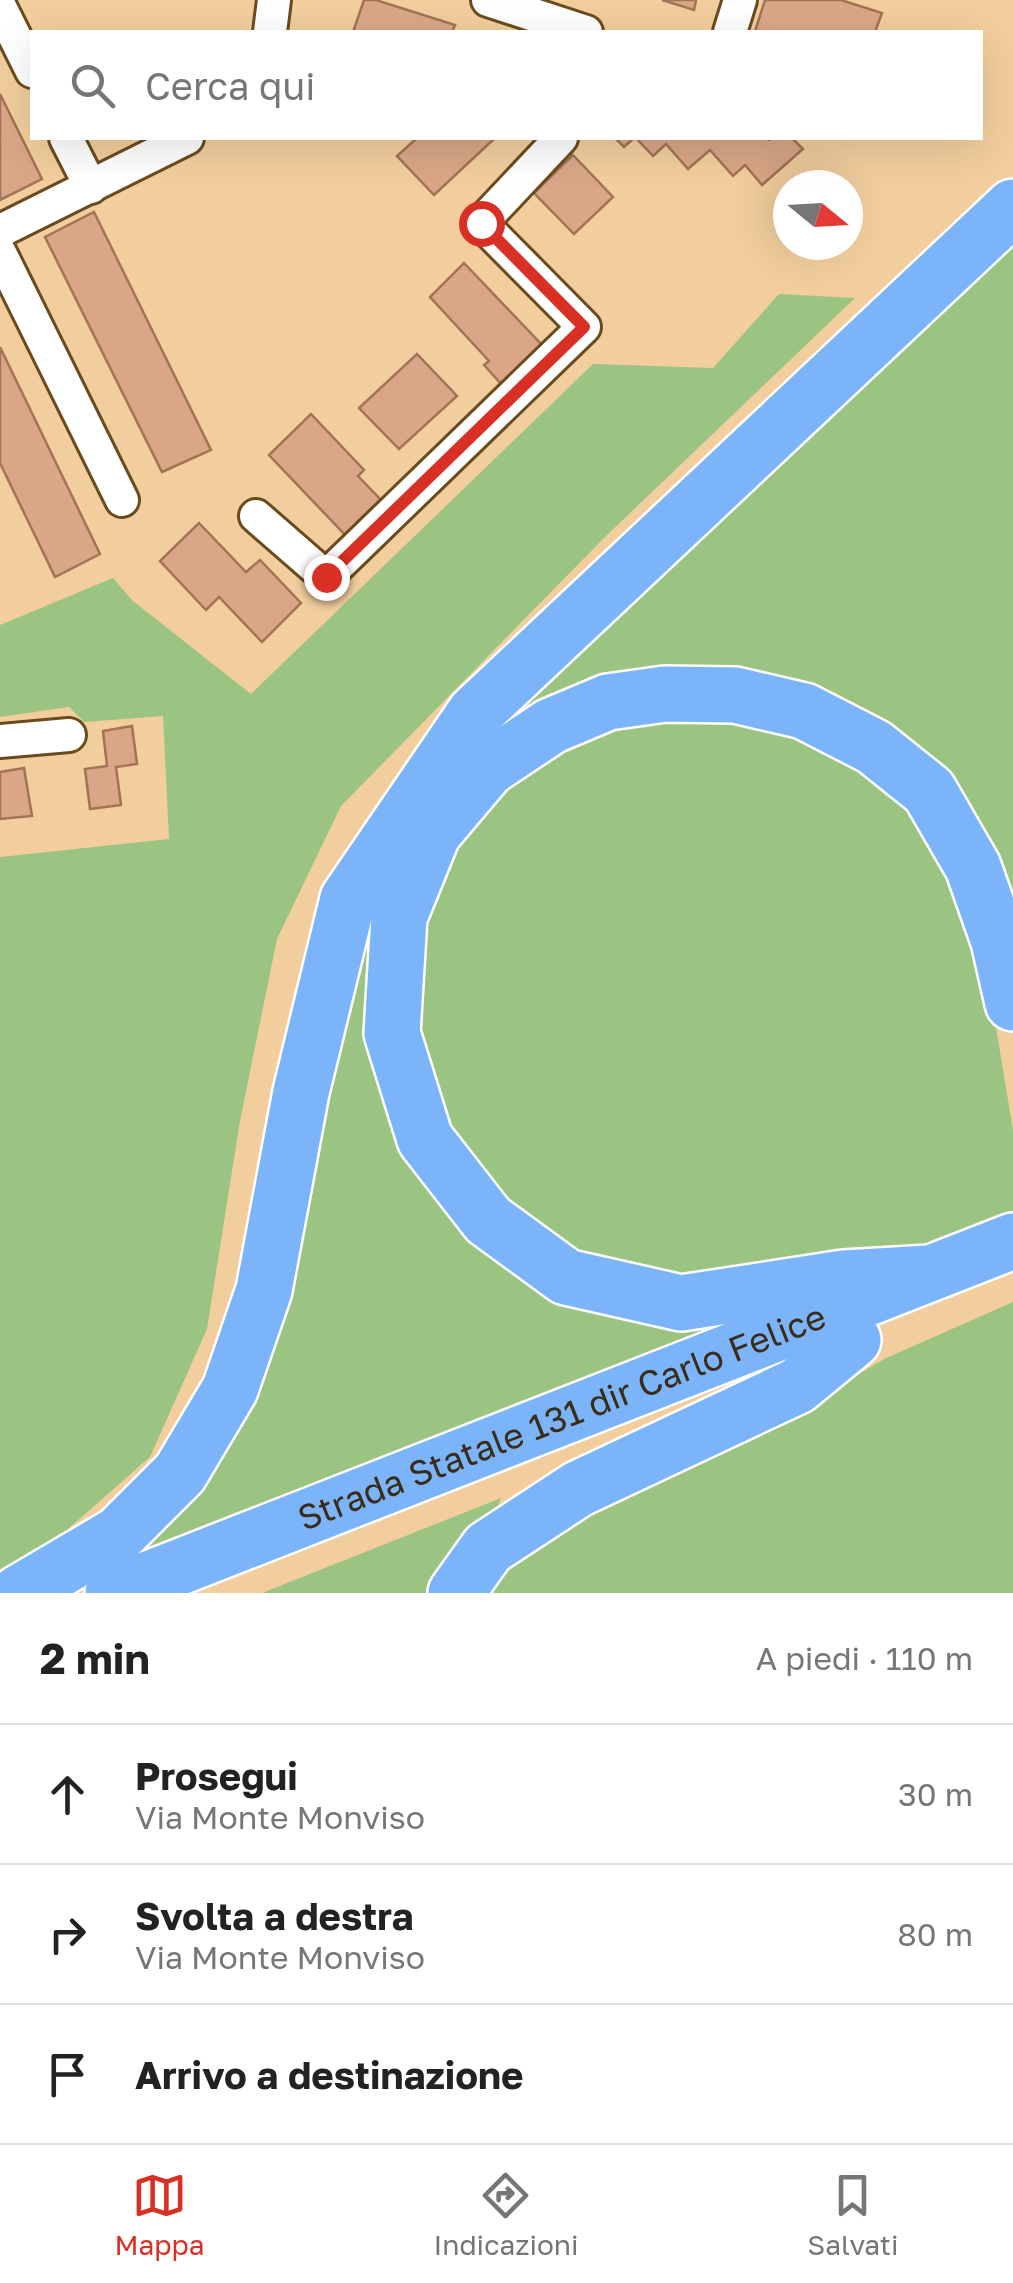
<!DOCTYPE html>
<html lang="it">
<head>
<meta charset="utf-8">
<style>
  :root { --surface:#fff; --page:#f6f6f6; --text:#222; --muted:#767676; --line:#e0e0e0; --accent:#d93025 }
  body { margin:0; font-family:"Golos Text",sans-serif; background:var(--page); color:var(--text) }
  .compass { position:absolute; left:773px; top:170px; width:90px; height:90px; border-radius:50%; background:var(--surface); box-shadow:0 10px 40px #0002; rotate:108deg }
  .stop { position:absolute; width:30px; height:30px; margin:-22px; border:8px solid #d93025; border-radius:50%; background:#fff }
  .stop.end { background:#d93025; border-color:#fff; box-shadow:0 2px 10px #0008 }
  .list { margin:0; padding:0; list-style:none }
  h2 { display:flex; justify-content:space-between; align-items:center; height:130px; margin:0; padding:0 40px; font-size:42px }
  h2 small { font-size:32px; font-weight:400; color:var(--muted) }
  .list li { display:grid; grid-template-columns:65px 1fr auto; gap:30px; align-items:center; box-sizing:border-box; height:140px; padding:0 40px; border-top:2px solid var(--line) }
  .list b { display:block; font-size:38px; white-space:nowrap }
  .list p { margin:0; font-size:32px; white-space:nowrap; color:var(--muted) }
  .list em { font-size:32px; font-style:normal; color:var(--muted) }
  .icon { flex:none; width:55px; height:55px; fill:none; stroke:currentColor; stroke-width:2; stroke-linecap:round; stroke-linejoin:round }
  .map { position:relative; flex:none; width:1013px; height:1593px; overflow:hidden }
  .search { position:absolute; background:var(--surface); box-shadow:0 10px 40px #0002; left:30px; right:30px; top:30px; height:110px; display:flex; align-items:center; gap:25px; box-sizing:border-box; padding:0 35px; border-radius:0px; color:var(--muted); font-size:38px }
  .sheet { height:550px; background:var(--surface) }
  nav { display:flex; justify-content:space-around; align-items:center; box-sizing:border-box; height:140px; border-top:2px solid var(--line); background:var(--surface); font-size:28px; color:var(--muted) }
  nav a { display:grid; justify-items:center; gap:5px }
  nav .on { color:var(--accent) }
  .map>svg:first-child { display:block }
</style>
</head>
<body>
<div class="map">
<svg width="1013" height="1593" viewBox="0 0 1013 1593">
  <rect width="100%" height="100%" fill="#f2ce9e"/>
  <g fill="#9bc482">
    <polygon points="1013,233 1013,916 847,704 495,735"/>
    <polygon points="779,294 855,298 606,536 341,806 277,939 240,1121 207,1329 150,1457 51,1544 0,1570 0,857 169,839 163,716 84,722 69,707 0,717 0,625 113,578 133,601 251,694 593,364 713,368"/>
    <polygon points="709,710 844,751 892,791 938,843 992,1003 1013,1130 1013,1220 955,1248 671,1279 612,1267 527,1226 452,1138 422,1046 413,970 425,916 452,850 494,795 546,750 617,720"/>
    <polygon points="392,871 370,1010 383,1100 411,1158 454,1214 511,1272 594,1306 669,1325 738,1330 69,1593 243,1420 269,1366 362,927"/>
    <polygon points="1013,1302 1013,1593 486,1593 525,1547 800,1410 884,1359"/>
    <polygon points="501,1498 495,1515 433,1593 262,1593"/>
  </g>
  <g fill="#d9a787" stroke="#a27354" stroke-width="2.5">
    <polygon points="364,0 376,0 455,25 452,32 353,32"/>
    <polygon points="662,0 696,0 694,10"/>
    <polygon points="765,0 841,0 882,13 875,32 761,32 755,31"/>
    <polygon points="0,94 42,179 0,200"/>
    <polygon points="417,138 495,138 434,195 397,156"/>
    <polygon points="615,138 634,138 624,147"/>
    <polygon points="636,138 766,138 769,140 772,138 792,138 803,149 762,185 745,165 733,176 710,150 688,169 666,144 653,156"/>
    <polygon points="573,155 613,197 574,234 534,193"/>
    <polygon points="94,212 211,450 162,472 45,237"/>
    <polygon points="464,263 543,346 502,385 484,365 489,361 430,297"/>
    <polygon points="0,347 100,554 55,577 0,463"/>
    <polygon points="417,354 457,396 399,449 359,408"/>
    <polygon points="311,414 364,470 358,476 383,502 347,537 269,455"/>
    <polygon points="199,523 246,572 260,560 301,603 262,642 219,597 206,610 160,561"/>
    <polygon points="132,726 137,764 116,767 121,805 90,809 85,769 107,766 103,731"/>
    <polygon points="24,768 32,816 0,819 0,772"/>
  </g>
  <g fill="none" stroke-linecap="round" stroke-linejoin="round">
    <defs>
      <g id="minor">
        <polyline points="488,0 586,32"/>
        <polyline points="0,7 32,71"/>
        <polyline points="270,32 274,0"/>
        <polyline points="730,32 740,0"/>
        <polyline points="66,138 91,187"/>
        <polyline points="0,231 187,138"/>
        <polyline points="0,253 122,500"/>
        <polyline points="256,516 326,577 584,327 481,223 561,138"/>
        <polyline points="0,741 69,735"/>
      </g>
      <g id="trunk">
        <polyline points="929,1273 844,1278 681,1303 566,1277 488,1220 425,1139 392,1033 399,917 433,833 488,768 551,726 608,702 665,694 735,695 804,711 874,747 929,791 973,867 999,941 1013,1003"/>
        <polyline points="19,1593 119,1534 180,1473 230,1389 264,1290 301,1092 348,899 475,713 1013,207"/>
        <path id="s1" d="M113,1593L1013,1241"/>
        <polyline points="456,1593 488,1548 578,1489 797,1386 853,1340"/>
      </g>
    </defs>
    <use href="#minor" stroke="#6a4b1d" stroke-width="38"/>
    <use href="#trunk" stroke="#fff" stroke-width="60"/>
    <use href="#minor" stroke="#fff" stroke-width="32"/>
    <use href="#trunk" stroke="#7bb4f8" stroke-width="55"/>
  </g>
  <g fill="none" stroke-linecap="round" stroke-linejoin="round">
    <polyline stroke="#d93025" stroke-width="12" points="326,577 584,327 481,223"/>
  </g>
  <g text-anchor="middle" stroke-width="10" stroke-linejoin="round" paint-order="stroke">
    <g font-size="35" fill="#3a2c19" stroke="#f2ce9e">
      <text dy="12" stroke="none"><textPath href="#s1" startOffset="482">Strada Statale 131 dir Carlo Felice</textPath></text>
    </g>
  </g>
</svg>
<svg class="compass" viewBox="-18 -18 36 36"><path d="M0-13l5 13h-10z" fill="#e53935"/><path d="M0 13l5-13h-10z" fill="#767676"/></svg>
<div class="stop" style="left:481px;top:223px"></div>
<div class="stop end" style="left:326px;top:577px"></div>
<div class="search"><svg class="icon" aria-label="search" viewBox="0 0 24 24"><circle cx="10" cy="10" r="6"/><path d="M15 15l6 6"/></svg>Cerca qui</div>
</div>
<section class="sheet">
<h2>2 min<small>A piedi · 110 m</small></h2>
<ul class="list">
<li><svg class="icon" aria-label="ahead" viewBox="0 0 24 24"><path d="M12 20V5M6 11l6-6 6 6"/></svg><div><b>Prosegui</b><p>Via Monte Monviso</p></div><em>30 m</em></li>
<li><svg class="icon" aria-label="right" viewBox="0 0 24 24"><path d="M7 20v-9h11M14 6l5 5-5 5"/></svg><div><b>Svolta a destra</b><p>Via Monte Monviso</p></div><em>80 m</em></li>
<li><svg class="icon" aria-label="arrive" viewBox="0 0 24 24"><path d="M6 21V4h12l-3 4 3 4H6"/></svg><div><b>Arrivo a destinazione</b></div></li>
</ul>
</section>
<nav>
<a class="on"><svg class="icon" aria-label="map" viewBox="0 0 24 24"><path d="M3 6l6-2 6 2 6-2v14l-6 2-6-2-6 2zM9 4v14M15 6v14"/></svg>Mappa</a>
<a><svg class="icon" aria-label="directions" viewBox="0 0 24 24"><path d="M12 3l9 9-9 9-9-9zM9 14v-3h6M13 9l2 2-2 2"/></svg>Indicazioni</a>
<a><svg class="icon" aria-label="saved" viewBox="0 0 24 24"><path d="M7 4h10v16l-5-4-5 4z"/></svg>Salvati</a>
</nav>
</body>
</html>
